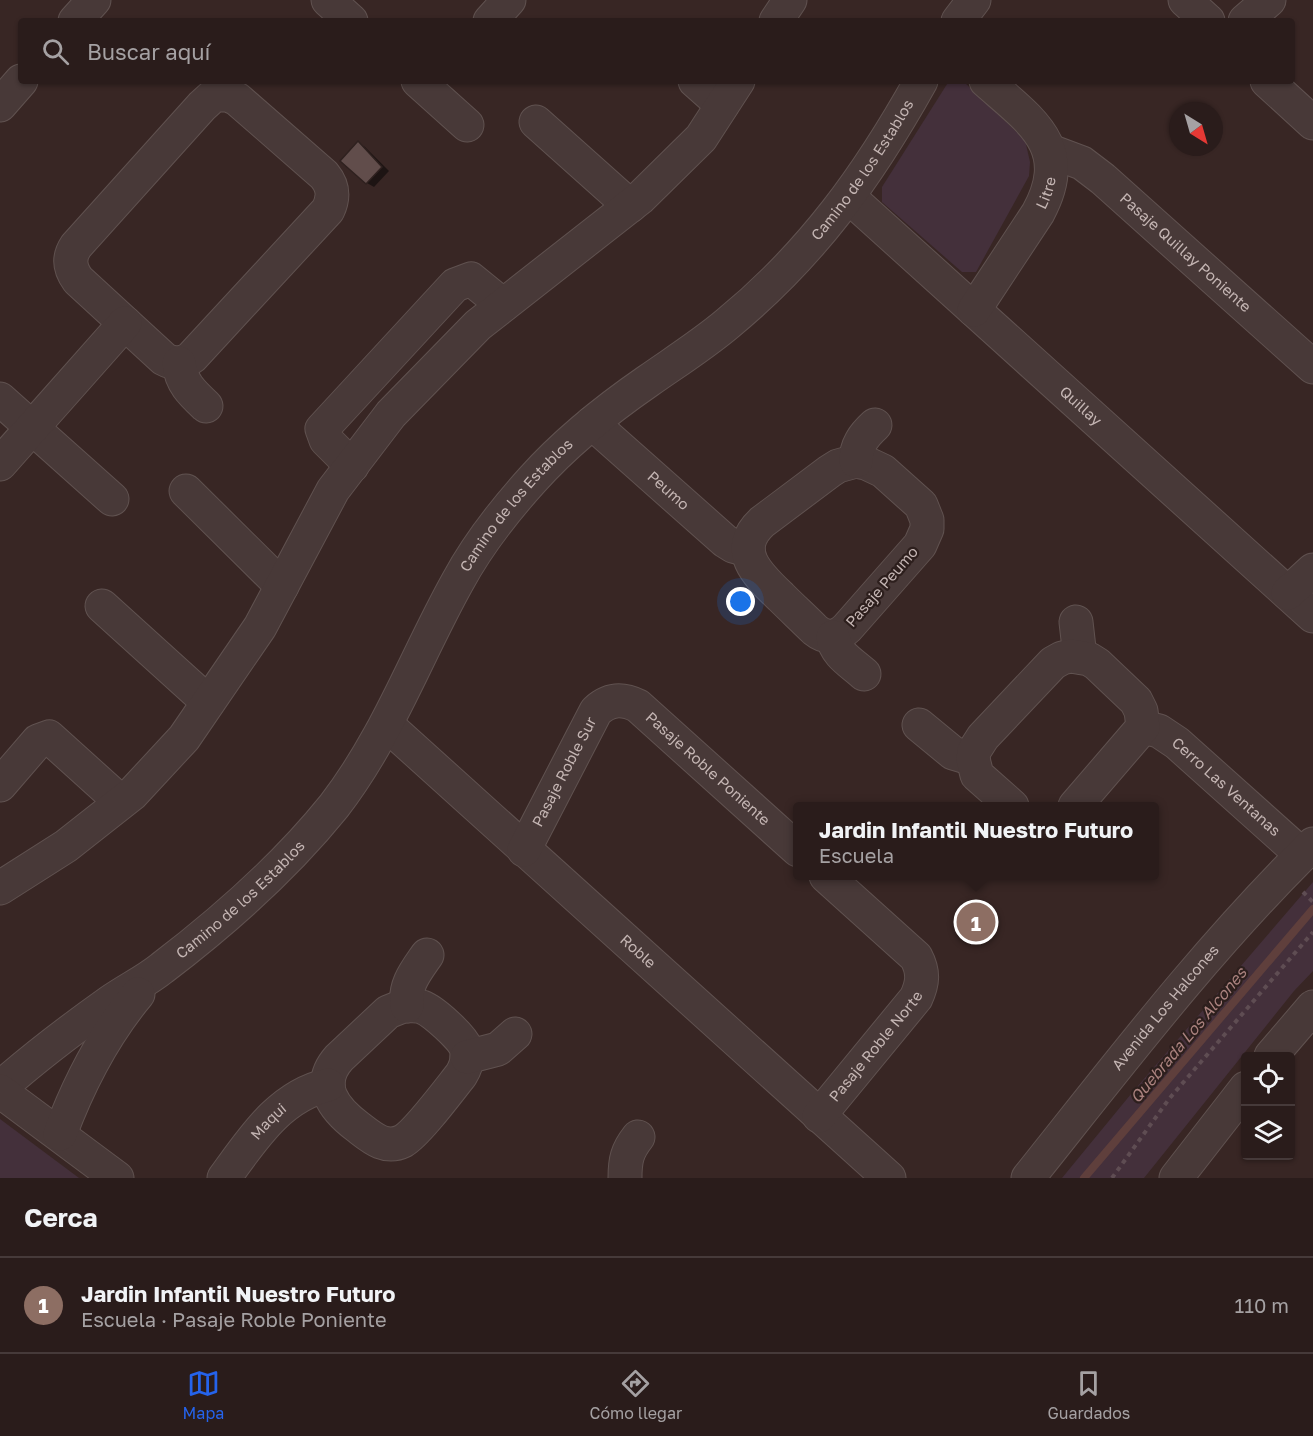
<!DOCTYPE html>
<html lang="es">
<head>
<meta charset="utf-8">
<style>
  :root { --surface:#2a1c1b; --page:#322524; --text:#f1f3f6; --muted:#a5a1a3; --line:#463a3a; --accent:#2563eb }
  body { margin:0; font-family:"Golos Text",sans-serif; background:var(--page); color:var(--text) }
  .controls { position:absolute; right:18px; bottom:18px; display:grid; overflow:hidden; border-radius:6px; box-shadow:0 2px 4px #0004 }
  .controls button { width:54px; height:54px; display:grid; place-items:center; padding:0; border:0; border-bottom:2px solid var(--line); background:var(--surface); color:var(--text); font:30px sans-serif }
  .compass { position:absolute; left:1169px; top:102px; width:54px; height:54px; border-radius:50%; background:var(--surface); box-shadow:0 2px 4px #0004; rotate:143deg }
  .you { position:absolute; left:741px; top:602px; width:21px; height:21px; margin:-15px; border:4px solid #fff; border-radius:50%; background:#1a73e8; box-shadow:0 0 0 9px #1a73e833 }
  .badge { display:grid; place-items:center; width:39px; height:39px; border-radius:50%; background:var(--accent); color:#fff; font-size:20px; font-weight:700 }
  .pin { position:absolute; translate:-50% -50%; border:3px solid #fff; box-shadow:0 2px 6px #0006 }
  .popup { position:absolute; left:793px; top:802px; width:366px; height:78px; box-sizing:border-box; display:grid; place-content:center; border-radius:6px; background:var(--surface); filter:drop-shadow(0 2px 4px #0005); font-size:20px; white-space:nowrap; color:var(--muted) }
  .popup b { font-size:22px; color:var(--text) }
  .popup::after { content:''; position:absolute; left:50%; top:100%; margin-left:-12px; border:12px solid transparent; border-top-color:var(--surface) }
  .list { margin:0; padding:0; list-style:none }
  h2 { display:flex; justify-content:space-between; align-items:center; height:78px; margin:0; padding:0 24px; font-size:26px }
  h2 small { font-size:20px; font-weight:400; color:var(--muted) }
  .list li { display:grid; grid-template-columns:39px 1fr auto; gap:18px; align-items:center; box-sizing:border-box; height:96px; padding:0 24px; border-top:2px solid var(--line) }
  .list b { display:block; font-size:22px; white-space:nowrap }
  .list p { margin:0; font-size:20px; white-space:nowrap; color:var(--muted) }
  .list em { font-size:20px; font-style:normal; color:var(--muted) }
  .icon { flex:none; width:33px; height:33px; fill:none; stroke:currentColor; stroke-width:2; stroke-linecap:round; stroke-linejoin:round }
  .map { position:relative; flex:none; width:1313px; height:1178px; overflow:hidden }
  .search { position:absolute; background:var(--surface); box-shadow:0 2px 4px #0004; left:18px; right:18px; top:18px; height:66px; display:flex; align-items:center; gap:15px; box-sizing:border-box; padding:0 21px; border-radius:6px; color:var(--muted); font-size:22px }
  .sheet { height:174px; background:var(--surface) }
  nav { display:flex; justify-content:space-around; align-items:center; box-sizing:border-box; height:84px; border-top:2px solid var(--line); background:var(--surface); font-size:16px; color:var(--muted) }
  nav a { display:grid; justify-items:center; gap:3px }
  nav .on { color:var(--accent) }
  .map>svg:first-child { display:block }
</style>
</head>
<body>
<div class="map">
<svg width="1313" height="1178" viewBox="0 0 1313 1178">
  <rect width="100%" height="100%" fill="#382624"/>
  <g fill="#44303b">
    <polygon points="949,81 964,82 1025,140 1030,162 1029,176 976,272 962,272 882,202 882,187"/>
    <polygon points="1313,882 1313,971 1294,991 1144,1178 1062,1178 1131,1094"/>
    <polygon points="0,1119 79,1178 0,1178"/>
  </g>
  <polygon fill="#0007" points="358,143 365,147 389,171 374,187 367,183"/>
  <g fill="none" stroke-linecap="round" stroke-linejoin="round">
    <polyline stroke="#5f3f3c" stroke-width="8" points="1084,1178 1313,909"/>
  </g>
  <polygon fill="#614d4b" stroke="#2f211f" stroke-width="1.5" points="358,141 382,167 366,184 340,161"/>
  <g fill="none" stroke-linecap="round" stroke-linejoin="round">
    <defs>
      <g id="minor">
        <polyline points="328,0 351,21"/>
        <polyline points="1185,0 1208,21"/>
        <polyline points="75,21 94,0"/>
        <polyline points="490,21 509,0"/>
        <polyline points="776,21 790,0"/>
        <polyline points="958,21 974,0"/>
        <polyline points="1245,21 1269,0"/>
        <polyline points="418,81 467,125"/>
        <polyline points="695,81 722,105"/>
        <polyline points="1267,81 1313,123"/>
        <path d="M220,95H228L237,99L324,175C334,187 334,197 328,210L192,357C183,364 175,365 164,359L78,280C70,269 68,258 76,246L202,106L213,96Z"/>
        <polyline points="0,105 21,81"/>
        <polyline points="536,122 630,206"/>
        <path id="s1" d="M1050,151L1082,163L1103,179L1313,367"/>
        <path id="s2" d="M849,197L1313,616"/>
        <path id="s3" d="M974,310L1038,213C1074,147 1031,121 986,81"/>
        <path d="M179,363C181,383 192,393 206,406"/>
        <polyline points="0,399 112,499"/>
        <path id="s4" d="M592,423L725,541L733,546L748,550"/>
        <path d="M856,461L866,463L883,471L921,505L927,520V529L920,545L847,628C837,638 826,639 815,630C804,619 792,608 781,597C759,576 731,551 762,522L830,471L838,466Z"/>
        <path d="M856,461C856,446 863,436 875,425"/>
        <polyline points="0,464 125,323"/>
        <polyline points="352,466 326,440 322,429 455,285 471,279 503,305"/>
        <polyline points="186,491 282,586"/>
        <polyline points="1288,593 1313,570"/>
        <polyline points="102,606 208,702"/>
        <polyline points="1076,622 1080,657"/>
        <path d="M833,637C835,654 852,663 864,674"/>
        <path id="s5" d="M387,725L889,1178"/>
        <polyline points="919,725 953,753 973,759"/>
        <path id="s6" d="M1143,727L1159,731L1177,743L1302,855"/>
        <polyline points="0,785 38,741 49,737 121,802"/>
        <polyline points="1012,806 977,775 973,759 974,751 983,737 1053,663 1062,658 1071,656 1089,659 1097,664 1136,701 1141,711 1143,727 1075,806"/>
        <path id="s7" d="M524,850L596,711C609,699 622,698 638,706L798,850"/>
        <polyline points="0,888 66,846 132,794 184,738 260,627 333,490 391,414 478,325 640,198 701,138 738,81"/>
        <path d="M403,1006C409,1006 416,1005 422,1007C433,1011 462,1037 466,1048C469,1058 466,1067 461,1075C449,1090 417,1133 403,1141C385,1150 371,1137 358,1127C334,1109 315,1085 339,1058L388,1012Z"/>
        <path d="M407,1006C404,985 416,971 427,955"/>
        <polyline points="1271,1056 1313,1007"/>
        <polyline points="467,1057 498,1049 515,1034"/>
        <path id="s8" d="M0,1088C35,1057 72,1029 110,1002C127,990 146,981 162,968C225,920 284,868 334,806C388,736 416,656 458,581C478,544 504,511 532,480C566,442 606,410 648,381C675,362 702,345 727,324C812,254 868,176 921,81"/>
        <polyline points="0,1091 117,1178"/>
        <path id="s9" d="M819,1116L916,998C923,983 924,972 916,957L826,876"/>
        <path d="M60,1134C79,1083 103,1036 138,994"/>
        <path id="s10" d="M224,1178C252,1140 279,1096 328,1085"/>
        <path d="M625,1178C625,1160 627,1151 638,1137"/>
        <path id="s11" d="M1028,1178C1119,1064 1208,947 1313,844"/>
        <polyline points="1176,1178 1246,1088"/>
      </g>
    </defs>
    <use href="#minor" stroke="#605250" stroke-width="35"/>
    <g stroke="#5f4d53" stroke-width="4" stroke-dasharray="4.5 4.5" stroke-linecap="butt">
      <polyline points="1303,892 1313,902"/>
      <polyline points="1112,1178 1169,1099 1313,932"/>
    </g>
    <use href="#minor" stroke="#483938" stroke-width="33"/>
  </g>
  <g text-anchor="middle" stroke-width="4.5" stroke-linejoin="round" paint-order="stroke">
    <g font-size="15" fill="#c4b5b3" stroke="#2d1f1d">
      <text dy="5" stroke="none"><textPath href="#s8" startOffset="1278">Camino de los Establos</textPath></text>
      <text dy="5" stroke="none"><textPath href="#s3" startOffset="138">Litre</textPath></text>
      <text dy="5" stroke="none"><textPath href="#s1" startOffset="171">Pasaje Quillay Poniente</textPath></text>
      <text dy="5" stroke="none"><textPath href="#s2" startOffset="312">Quillay</textPath></text>
      <text dy="5" stroke="none"><textPath href="#s4" startOffset="102">Peumo</textPath></text>
      <text dy="5" stroke="none"><textPath href="#s8" startOffset="792">Camino de los Establos</textPath></text>
      <text transform="translate(882 587) rotate(-49)" y="5">Pasaje Peumo</text>
      <text dy="5" stroke="none"><textPath href="#s7" startOffset="296">Pasaje Roble Poniente</textPath></text>
      <text dy="5" stroke="none"><textPath href="#s7" startOffset="88">Pasaje Roble Sur</textPath></text>
      <text dy="5" stroke="none"><textPath href="#s6" startOffset="104">Cerro Las Ventanas</textPath></text>
      <text dy="5" stroke="none"><textPath href="#s8" startOffset="306">Camino de los Establos</textPath></text>
      <text dy="5" stroke="none"><textPath href="#s5" startOffset="338">Roble</textPath></text>
      <text dy="5" stroke="none"><textPath href="#s11" startOffset="219">Avenida Los Halcones</textPath></text>
      <text dy="5" stroke="none"><textPath href="#s9" startOffset="90">Pasaje Roble Norte</textPath></text>
      <text dy="5" stroke="none"><textPath href="#s10" startOffset="72">Maqui</textPath></text>
    </g>
    <g font-size="16" font-style="italic" fill="#aa827e" stroke="#2d1f1d">
      <text transform="translate(1188 1035) rotate(-50)" y="6">Quebrada Los Alcones</text>
    </g>
  </g>
</svg>
<div class="controls">
<button><svg class="icon" aria-label="locate" viewBox="0 0 24 24"><circle cx="12" cy="12" r="6"/><path d="M12 2v4M12 18v4M2 12h4M18 12h4"/></svg></button>
<button><svg class="icon" aria-label="layers" viewBox="0 0 24 24"><path d="M12 4l9 5-9 5-9-5zM3 14l9 5 9-5"/></svg></button>
</div>
<svg class="compass" viewBox="-18 -18 36 36"><path d="M0-13l5 13h-10z" fill="#e53935"/><path d="M0 13l5-13h-10z" fill="#a5a1a3"/></svg>
<div class="you"></div>
<div class="pin badge" style="left:976px;top:922px;background:#8d6e63">1</div>
<div class="popup"><b>Jardin Infantil Nuestro Futuro</b>Escuela</div>
<div class="search"><svg class="icon" aria-label="search" viewBox="0 0 24 24"><circle cx="10" cy="10" r="6"/><path d="M15 15l6 6"/></svg>Buscar aquí</div>
</div>
<section class="sheet">
<h2>Cerca<small></small></h2>
<ul class="list">
<li><span class="badge" style="background:#8d6e63">1</span><div><b>Jardin Infantil Nuestro Futuro</b><p>Escuela · Pasaje Roble Poniente</p></div><em>110 m</em></li>
</ul>
</section>
<nav>
<a class="on"><svg class="icon" aria-label="map" viewBox="0 0 24 24"><path d="M3 6l6-2 6 2 6-2v14l-6 2-6-2-6 2zM9 4v14M15 6v14"/></svg>Mapa</a>
<a><svg class="icon" aria-label="directions" viewBox="0 0 24 24"><path d="M12 3l9 9-9 9-9-9zM9 14v-3h6M13 9l2 2-2 2"/></svg>Cómo llegar</a>
<a><svg class="icon" aria-label="saved" viewBox="0 0 24 24"><path d="M7 4h10v16l-5-4-5 4z"/></svg>Guardados</a>
</nav>
</body>
</html>
